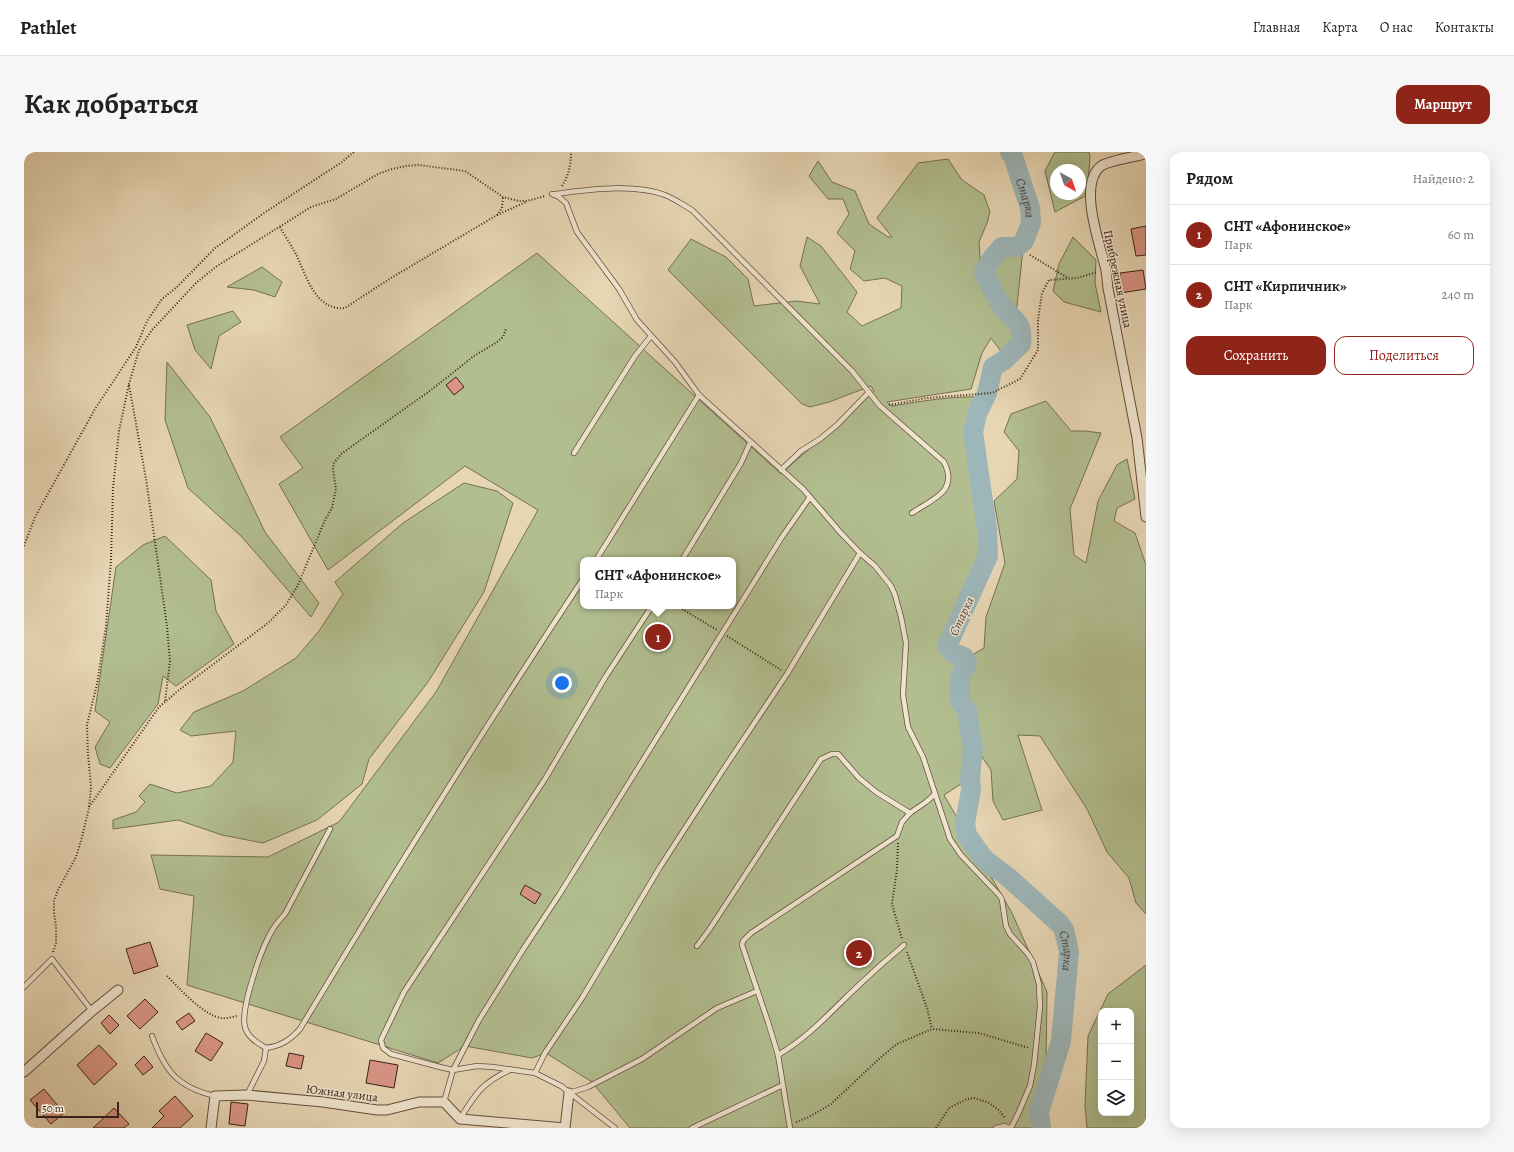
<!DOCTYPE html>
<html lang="ru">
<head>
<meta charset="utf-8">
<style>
  :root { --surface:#fff; --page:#f6f6f6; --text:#202124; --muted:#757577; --line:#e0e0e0; --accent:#8f2418 }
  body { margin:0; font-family:Alegreya,serif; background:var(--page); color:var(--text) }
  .controls { position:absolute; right:12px; bottom:12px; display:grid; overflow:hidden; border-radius:8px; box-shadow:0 4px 16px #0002 }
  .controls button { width:36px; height:36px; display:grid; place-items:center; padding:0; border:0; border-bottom:1px solid var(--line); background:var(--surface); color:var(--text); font:20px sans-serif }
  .compass { position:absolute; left:1026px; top:12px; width:36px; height:36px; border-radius:50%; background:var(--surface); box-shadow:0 4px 16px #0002; rotate:140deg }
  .scale { position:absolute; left:12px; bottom:10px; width:83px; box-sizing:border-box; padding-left:4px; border:2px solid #3a2218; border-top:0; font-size:11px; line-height:14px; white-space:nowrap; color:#3a2218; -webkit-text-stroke:3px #efe4ce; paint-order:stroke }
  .you { position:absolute; left:538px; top:531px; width:14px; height:14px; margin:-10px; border:3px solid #fff; border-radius:50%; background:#1a73e8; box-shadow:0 0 0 6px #1a73e833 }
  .badge { display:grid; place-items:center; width:26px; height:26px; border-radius:50%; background:var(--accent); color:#fff; font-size:13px; font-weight:700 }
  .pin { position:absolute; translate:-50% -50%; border:2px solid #fff; box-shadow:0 1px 4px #0006 }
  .popup { position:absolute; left:556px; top:405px; width:156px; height:52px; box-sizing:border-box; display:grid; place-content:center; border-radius:8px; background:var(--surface); filter:drop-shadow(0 1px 3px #0005); font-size:13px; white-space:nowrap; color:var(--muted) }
  .popup b { font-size:15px; color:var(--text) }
  .popup::after { content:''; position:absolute; left:50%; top:100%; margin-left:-8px; border:8px solid transparent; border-top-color:var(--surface) }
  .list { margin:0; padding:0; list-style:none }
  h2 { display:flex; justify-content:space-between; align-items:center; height:52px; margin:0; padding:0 16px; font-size:17px }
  h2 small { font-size:13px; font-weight:400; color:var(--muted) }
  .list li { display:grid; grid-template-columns:26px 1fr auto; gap:12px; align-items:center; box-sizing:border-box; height:60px; padding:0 16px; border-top:1px solid var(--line) }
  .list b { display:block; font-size:15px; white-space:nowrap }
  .list p { margin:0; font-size:13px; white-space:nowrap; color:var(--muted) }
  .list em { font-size:13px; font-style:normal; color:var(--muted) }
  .actions { display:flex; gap:8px; padding:12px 16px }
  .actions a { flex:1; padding:9px 0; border:1px solid var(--accent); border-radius:12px; text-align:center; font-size:14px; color:var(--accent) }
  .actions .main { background:var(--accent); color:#fff }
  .icon { flex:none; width:22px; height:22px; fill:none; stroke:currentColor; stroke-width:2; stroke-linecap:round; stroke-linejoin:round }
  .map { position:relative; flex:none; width:1122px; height:976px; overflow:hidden; border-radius:12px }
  header { display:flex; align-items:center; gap:24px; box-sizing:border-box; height:56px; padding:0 20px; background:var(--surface); border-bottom:1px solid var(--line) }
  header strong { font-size:19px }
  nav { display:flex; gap:22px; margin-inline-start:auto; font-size:14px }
  .intro { display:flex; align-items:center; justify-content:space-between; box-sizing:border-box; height:96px; padding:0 24px }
  h1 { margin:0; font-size:28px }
  .button { padding:10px 18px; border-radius:12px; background:var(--accent); color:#fff; font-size:14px; font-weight:700 }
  main { display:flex; gap:24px; padding:0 24px }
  aside { flex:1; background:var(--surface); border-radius:12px; box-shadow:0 4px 16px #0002 }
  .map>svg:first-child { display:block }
</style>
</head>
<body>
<header>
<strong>Pathlet</strong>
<nav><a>Главная</a><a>Карта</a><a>О нас</a><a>Контакты</a></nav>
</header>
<div class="intro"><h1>Как добраться</h1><a class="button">Маршрут</a></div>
<main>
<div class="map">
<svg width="1122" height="976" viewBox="0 0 1122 976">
  <rect width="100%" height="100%" fill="#e7d6b4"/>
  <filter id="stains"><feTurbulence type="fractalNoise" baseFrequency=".005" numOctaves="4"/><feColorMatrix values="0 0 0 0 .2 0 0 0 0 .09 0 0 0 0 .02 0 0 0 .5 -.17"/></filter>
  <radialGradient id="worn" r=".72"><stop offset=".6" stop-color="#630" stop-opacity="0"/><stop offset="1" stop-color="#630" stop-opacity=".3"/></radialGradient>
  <g fill="#b2be90" stroke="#767054" fill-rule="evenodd">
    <path d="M1031,0H1065L1066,5L1063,43L1031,60L1021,19ZM1032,18H1056V42H1032Z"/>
    <path d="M924,7L938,28L960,43L966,60L963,71L955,90L957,120L976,160L992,172L996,180V190L980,203L967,186L958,201L947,237L863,250L868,254C898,249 927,244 958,245L950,261L945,278L950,316L955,320L963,377L964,404L923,494L929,501L940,505L943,511L936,526V549L943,559L949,597L946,626L920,643L988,761L1023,840L1021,976H606L568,930L522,901L508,906L441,894L414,911L163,833L170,744L136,737L127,703L244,705L315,670L412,540L514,358L441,314L304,418L255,332L279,316L256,285L513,101L757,322L850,239L847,234L805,250L786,255L778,252L644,118L667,87L702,105L724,127L730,154L772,149L796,152L776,114L783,85L797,94L833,140L823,160L838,174L877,156L878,134L861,126L840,129L826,117L831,99L813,81L825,62L819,47H804L785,24L794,9L808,30L831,39L845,72L864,85H868L853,66L894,11ZM559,408H709V454H559Z"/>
    <polygon points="1049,85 1072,108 1071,131 1077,160 1040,150 1029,139 1035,112"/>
    <polygon points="979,96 999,97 993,154 990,161 978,152 961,120 971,105"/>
    <polygon points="238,115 258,130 251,145 230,138 203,135"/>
    <polygon points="209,159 217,170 195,184 187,217 171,198 163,173"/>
    <polygon points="143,210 186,265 241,380 295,451 287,465 218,385 164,336 141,268"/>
    <polygon points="1022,249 1047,279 1061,279 1077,281 1046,357 1050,403 1062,411 1074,349 1093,313 1103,307 1111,347 1093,356 1090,369 1111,381 1122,413 1122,762 1112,751 1105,726 1083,700 1063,657 1016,584 994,583 1018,658 979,668 969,649 967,618 956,602 949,556 941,550 943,527 950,502 960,496 962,465 981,411 970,349 993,327 995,299 980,280 987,262"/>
    <polygon points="440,331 473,339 489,351 460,440 404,530 345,607 338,632 293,668 239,691 198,683 154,668 89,677 89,668 112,660 121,650 115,644 126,632 153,641 187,634 209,610 212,579 167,584 156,578 170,560 219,539 272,506 295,479 319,442 311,430 379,371"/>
    <polygon points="141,384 187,428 192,459 210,492 152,534 139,524 134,552 86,616 76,612 71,595 86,570 71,559 92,415 119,393"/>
    <path d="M1122,813V976H1063L1061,954L1064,884L1084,842ZM1077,859H1107V961H1077Z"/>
  </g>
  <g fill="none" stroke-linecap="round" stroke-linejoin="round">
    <path stroke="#9db6b9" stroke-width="20" id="s1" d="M986,0L989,4L1006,56L1007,71L1000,89L993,95H978L969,105L960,120C965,130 970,141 976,151C987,169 1000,167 997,192L979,209L969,215L963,241L953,262L949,280L963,377L964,404L923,494L929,501L940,505L943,511L936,526V549L943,559L949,597L946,626L947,638L941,671L943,683L960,707L985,726L1036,772L1040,778L1045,800L1037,889L1015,960L1017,976"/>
  </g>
  <g fill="#da9585" stroke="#3a2218">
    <polygon points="1122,74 1122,103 1112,104 1107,77"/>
    <polygon points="1119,118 1122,137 1096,141 1096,121"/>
    <polygon points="432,225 440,235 430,243 422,233"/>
    <polygon points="501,733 517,742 511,752 496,742"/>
    <polygon points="126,790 134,814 110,822 102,797"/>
    <polygon points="121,847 134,860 116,877 103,864"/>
    <polygon points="165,861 171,869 158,878 152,870"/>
    <polygon points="85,863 95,873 86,882 77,871"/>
    <polygon points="182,881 199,891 187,909 171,899"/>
    <polygon points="75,893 93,912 70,933 53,913"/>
    <polygon points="265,901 280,904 277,917 262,914"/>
    <polygon points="120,904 129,915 119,923 111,913"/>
    <polygon points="346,908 374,913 370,936 342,931"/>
    <polygon points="20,937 40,961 27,972 6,948"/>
    <polygon points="151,944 169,964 156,976 128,976 140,964 135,959"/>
    <polygon points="207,950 224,952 221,974 205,972"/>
    <polygon points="90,956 105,972 100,976 69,976"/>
  </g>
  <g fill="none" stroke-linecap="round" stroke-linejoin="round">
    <defs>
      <g id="lane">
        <polyline points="528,42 535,45 542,51 553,80 595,137 613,168 651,210 675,243 779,337 816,380 836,401 851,414 867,434 871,443 877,465 882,491 879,543 884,575 899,605 926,687 937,703 976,744 978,748 982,774 986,782 1004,802 1009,810 1015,832 1016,855 1010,913 1006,934 994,962 987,976"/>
        <path d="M530,42C564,38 609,31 641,43C651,47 659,53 668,58L828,219L856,254L920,310C935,340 908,347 888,361"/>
        <polyline points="550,301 611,204 627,184"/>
        <polyline points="757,318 777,299 796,287 813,273 845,240"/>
        <polyline points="572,408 675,243"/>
        <polyline points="658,408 717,311 726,291"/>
        <polyline points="673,794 685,778 797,607 808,602 814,602 835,626 852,640 886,661"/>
        <polyline points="0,835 28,807 68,859"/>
        <path d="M128,884C141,919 153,935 191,944"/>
        <path d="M242,896C257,894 266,888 276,877C367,725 461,575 559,427"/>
        <path d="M754,903C791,881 814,851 846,823C857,812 869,803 880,793"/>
        <polyline points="511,921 521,901 558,846 636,715 697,621 763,522 836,401"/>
        <polyline points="545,941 564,935 618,907 693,856 733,839"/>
        <path d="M223,943L240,909L242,896C234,891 224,886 221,875C216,858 236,801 245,784C249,776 254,769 261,762L306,677"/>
        <polyline points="420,950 429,918 455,868 500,796 535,743 758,385 786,345"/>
        <path d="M436,967C451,942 459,930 486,918"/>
        <polyline points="591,976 537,934 511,921 469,915 453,914 429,918 416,915 367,902 359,896 357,888 380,840 521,627 582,524 628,454"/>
        <polyline points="668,976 759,933"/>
        <polyline points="766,976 754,903 744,870 718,793 719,789 727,781 873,684 878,670 886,661 902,650 911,642"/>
        <polyline points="972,976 980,974 986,976"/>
      </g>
      <g id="street">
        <path d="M1122,2C1113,4 1083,9 1077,14C1054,32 1075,90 1081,114C1083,121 1083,129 1084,136L1113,286L1122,365"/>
        <polyline points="0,920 68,859 94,838"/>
        <polyline points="187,976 191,944 223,943 299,950 353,958 363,958 395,950 420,950 436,967 541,976 545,941"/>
      </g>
    </defs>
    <use href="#lane" stroke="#654f3f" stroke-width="6"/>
    <use href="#street" stroke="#654f3f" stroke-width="11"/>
    <g stroke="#3a2218" stroke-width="2" stroke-dasharray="1 2" stroke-linecap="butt">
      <path d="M538,34C545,23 547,12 547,0"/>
      <polyline points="473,63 502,50"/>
      <path d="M256,75C261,84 267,93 272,102C282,123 291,159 321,156L367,126L473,63L478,56L479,45"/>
      <polyline points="1006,103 1044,126"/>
      <polyline points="105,233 122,327 143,474 146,509 141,549"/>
      <polyline points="865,253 903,246 968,241 996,227 1014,198 1014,168 1018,141 1025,128 1053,126 1073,120"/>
      <polyline points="0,394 11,365 71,257 112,195 123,169 138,147 154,134 191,96 204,87 240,61 318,10 330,0"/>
      <polyline points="653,454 693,478"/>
      <polyline points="703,484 757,518"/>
      <polyline points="65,655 135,555 155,538 244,471 262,453 274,433 301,368 308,356 312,337 309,317 310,311 317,302 407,238 450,204 473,190 479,185 482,177"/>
      <polyline points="874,691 873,717 868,752 878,787"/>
      <polyline points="29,800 32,791 32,775 30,760 30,749 34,738 52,705 57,689 65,656 67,635 64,602 63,573 73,532 82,474 87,408 89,336 95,279 105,232 115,198 128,178 173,130 193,114 287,55 312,47 354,22 368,17 382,14 395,13 441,19 479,45 495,49 503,49 521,44"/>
      <polyline points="883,800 903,856 908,877"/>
      <path d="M143,824C156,837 179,863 197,866C202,867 208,865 213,864"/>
      <polyline points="772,970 785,965 807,952 856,906 873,892 908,877 955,881 1005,896"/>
      <polyline points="912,976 925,956 943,947 950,946 963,950 974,957 981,966"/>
    </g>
    <use href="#lane" stroke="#efe4ce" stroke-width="4.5"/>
    <use href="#street" stroke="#efe4ce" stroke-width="9"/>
  </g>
  <g text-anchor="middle" stroke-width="3" stroke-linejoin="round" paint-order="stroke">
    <g font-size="12" fill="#3a2218" stroke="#efe4ce">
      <text transform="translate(1094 127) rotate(78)" y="4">Прибрежная улица</text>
      <text transform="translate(318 941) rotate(7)" y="4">Южная улица</text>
    </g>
    <g font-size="13" font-style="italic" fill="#534740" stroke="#efe4ce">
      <text dy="5" stroke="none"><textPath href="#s1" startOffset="49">Старка</textPath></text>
      <text transform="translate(937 464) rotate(-65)" y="5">Старка</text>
      <text dy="5" stroke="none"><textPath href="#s1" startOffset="924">Старка</textPath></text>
    </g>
  </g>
  <rect width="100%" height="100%" filter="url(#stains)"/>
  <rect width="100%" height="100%" fill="url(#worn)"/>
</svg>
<div class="controls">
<button>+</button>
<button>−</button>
<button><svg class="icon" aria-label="layers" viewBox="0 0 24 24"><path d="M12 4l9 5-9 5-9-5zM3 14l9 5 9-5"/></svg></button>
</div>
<svg class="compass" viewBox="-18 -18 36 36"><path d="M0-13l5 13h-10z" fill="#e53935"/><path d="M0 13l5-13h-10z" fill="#757577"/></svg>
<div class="scale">50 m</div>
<div class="you"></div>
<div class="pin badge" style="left:634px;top:485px">1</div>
<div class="popup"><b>СНТ «Афонинское»</b>Парк</div>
<div class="pin badge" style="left:835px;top:801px">2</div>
</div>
<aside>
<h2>Рядом<small>Найдено: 2</small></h2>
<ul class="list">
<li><span class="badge">1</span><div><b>СНТ «Афонинское»</b><p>Парк</p></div><em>60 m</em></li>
<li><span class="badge">2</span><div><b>СНТ «Кирпичник»</b><p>Парк</p></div><em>240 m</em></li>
</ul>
<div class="actions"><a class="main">Сохранить</a><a>Поделиться</a></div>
</aside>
</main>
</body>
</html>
